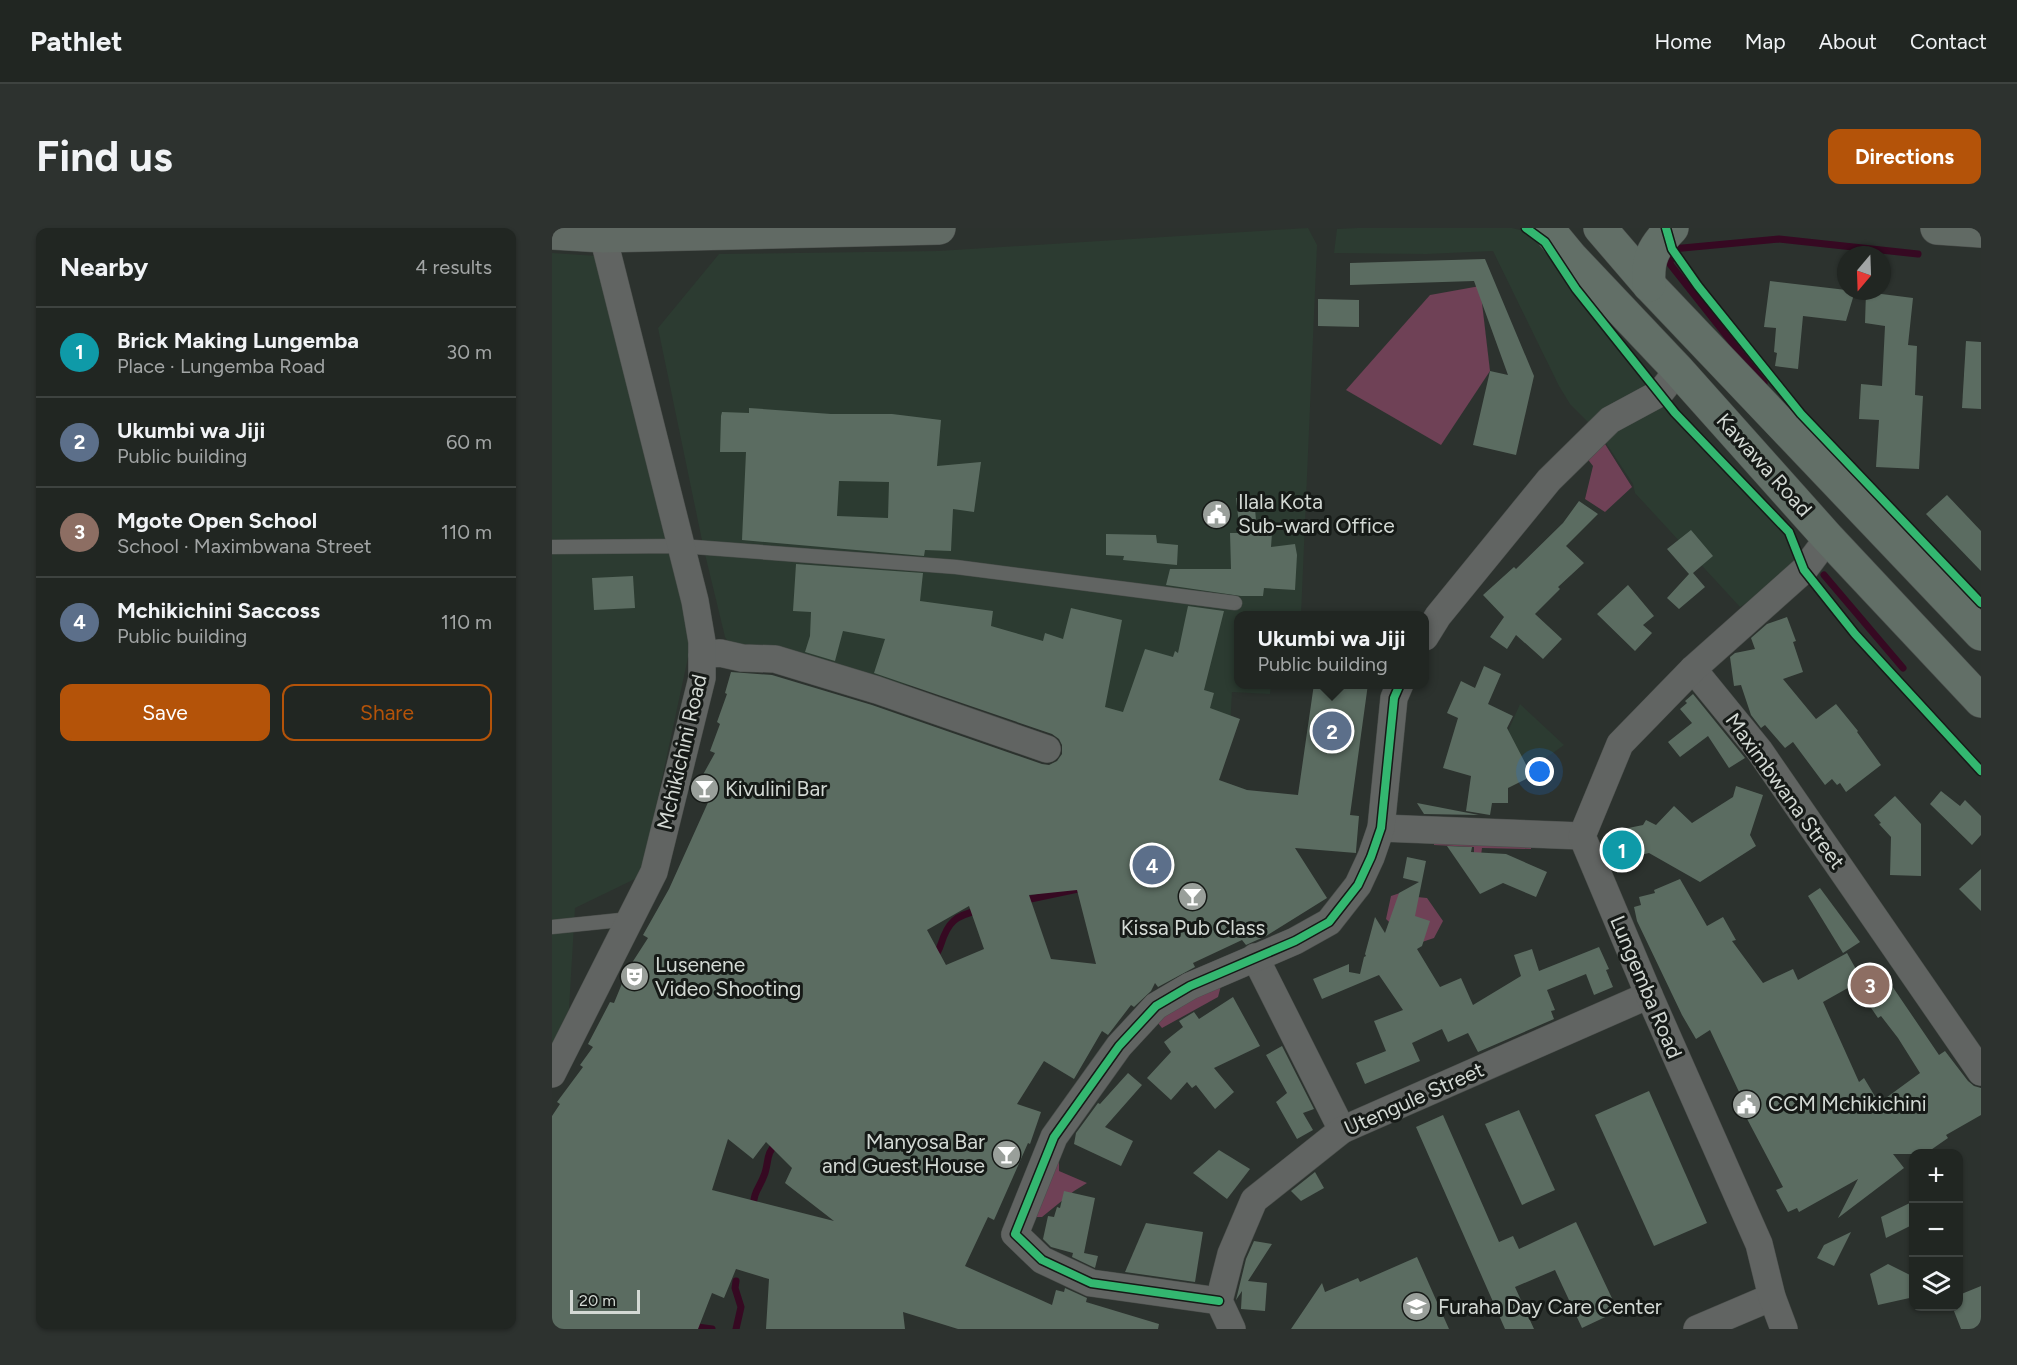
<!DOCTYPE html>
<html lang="en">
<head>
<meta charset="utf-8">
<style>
  :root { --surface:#212622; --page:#2d322f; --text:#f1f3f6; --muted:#a2a5a5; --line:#3e4340; --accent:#b45309 }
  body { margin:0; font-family:Figtree,sans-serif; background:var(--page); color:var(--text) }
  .controls { position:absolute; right:18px; bottom:18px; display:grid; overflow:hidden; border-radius:12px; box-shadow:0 2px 4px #0004 }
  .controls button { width:54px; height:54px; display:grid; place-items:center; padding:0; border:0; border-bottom:2px solid var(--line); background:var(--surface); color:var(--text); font:30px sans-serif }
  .compass { position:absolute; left:1285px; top:18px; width:54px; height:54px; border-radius:50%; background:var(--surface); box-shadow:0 2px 4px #0004; rotate:199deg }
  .scale { position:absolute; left:18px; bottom:15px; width:70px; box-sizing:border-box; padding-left:6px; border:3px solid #d3d9d4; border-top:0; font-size:16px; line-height:21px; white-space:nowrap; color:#d3d9d4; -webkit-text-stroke:4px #161a17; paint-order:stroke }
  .you { position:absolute; left:988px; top:544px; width:21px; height:21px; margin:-15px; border:4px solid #fff; border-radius:50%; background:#1a73e8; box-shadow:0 0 0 9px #1a73e833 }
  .badge { display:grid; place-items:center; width:39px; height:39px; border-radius:50%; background:var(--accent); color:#fff; font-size:20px; font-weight:700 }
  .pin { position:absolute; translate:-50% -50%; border:3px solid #fff; box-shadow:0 2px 6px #0006 }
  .popup { position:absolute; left:682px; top:383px; width:195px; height:78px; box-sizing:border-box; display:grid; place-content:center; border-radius:12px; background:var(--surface); filter:drop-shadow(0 2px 4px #0005); font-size:20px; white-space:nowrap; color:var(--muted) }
  .popup b { font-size:22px; color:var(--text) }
  .popup::after { content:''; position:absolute; left:50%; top:100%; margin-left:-12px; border:12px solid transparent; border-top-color:var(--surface) }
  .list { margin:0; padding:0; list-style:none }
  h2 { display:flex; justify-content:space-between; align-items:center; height:78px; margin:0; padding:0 24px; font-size:26px }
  h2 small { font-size:20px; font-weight:400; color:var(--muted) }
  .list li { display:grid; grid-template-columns:39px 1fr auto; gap:18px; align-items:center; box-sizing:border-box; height:90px; padding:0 24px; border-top:2px solid var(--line) }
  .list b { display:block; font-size:22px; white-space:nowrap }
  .list p { margin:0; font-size:20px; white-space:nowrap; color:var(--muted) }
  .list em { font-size:20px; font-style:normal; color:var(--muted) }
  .actions { display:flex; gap:12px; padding:18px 24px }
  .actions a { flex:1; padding:14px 0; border:2px solid var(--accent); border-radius:12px; text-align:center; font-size:21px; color:var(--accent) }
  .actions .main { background:var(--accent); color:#fff }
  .icon { flex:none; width:33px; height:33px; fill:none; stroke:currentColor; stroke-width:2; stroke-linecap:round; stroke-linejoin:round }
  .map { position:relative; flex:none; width:1429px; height:1101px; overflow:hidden; border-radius:12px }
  header { display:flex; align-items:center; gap:36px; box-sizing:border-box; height:84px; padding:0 30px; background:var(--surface); border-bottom:2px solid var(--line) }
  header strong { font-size:28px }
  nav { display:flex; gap:33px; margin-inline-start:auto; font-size:21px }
  .intro { display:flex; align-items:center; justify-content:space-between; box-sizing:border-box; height:144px; padding:0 36px }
  h1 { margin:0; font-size:42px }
  .button { padding:15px 27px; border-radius:12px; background:var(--accent); color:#fff; font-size:21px; font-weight:700 }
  main { display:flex; gap:36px; padding:0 36px }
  aside { flex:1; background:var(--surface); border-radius:12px; box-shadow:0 2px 4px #0004 }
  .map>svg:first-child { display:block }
</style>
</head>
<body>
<header>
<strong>Pathlet</strong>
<nav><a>Home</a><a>Map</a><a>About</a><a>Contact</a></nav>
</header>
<div class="intro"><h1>Find us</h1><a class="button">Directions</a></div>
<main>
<aside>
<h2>Nearby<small>4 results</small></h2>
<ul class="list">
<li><span class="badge" style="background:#0f9aa8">1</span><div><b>Brick Making Lungemba</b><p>Place · Lungemba Road</p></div><em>30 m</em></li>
<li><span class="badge" style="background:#5c6f8a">2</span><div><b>Ukumbi wa Jiji</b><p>Public building</p></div><em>60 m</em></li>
<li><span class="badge" style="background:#8d6e63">3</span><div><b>Mgote Open School</b><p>School · Maximbwana Street</p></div><em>110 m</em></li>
<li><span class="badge" style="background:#5c6f8a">4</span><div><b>Mchikichini Saccoss</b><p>Public building</p></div><em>110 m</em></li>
</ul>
<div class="actions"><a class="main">Save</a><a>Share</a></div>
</aside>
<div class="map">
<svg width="1429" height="1101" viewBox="0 0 1429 1101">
  <rect width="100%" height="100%" fill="#2c322e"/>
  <g fill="#2c3b31">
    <polygon points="756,0 765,17 749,387 687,388 687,456 719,457 718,466 680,464 678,500 529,492 260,438 179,419 173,409 152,322 106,100 167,26 386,23"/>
    <polygon points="806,0 960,0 976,4 1111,160 1164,232 1230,297 1259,335 1188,379 1083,265 1081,256 1048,206 1018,176 1007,158 941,23 874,26 782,25 785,1"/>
    <polygon points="0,25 45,28 140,411 89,648 23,680 17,781 0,817"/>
    <polygon points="968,476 1012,517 994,530 966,537 949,519"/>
  </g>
  <g fill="#6f4156">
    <polygon points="928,58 938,143 889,217 794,162 878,67"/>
    <polygon points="1053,216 1080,259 1053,284 1033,271 1041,238 1034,229"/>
    <polygon points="882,612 979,615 979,621 930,620 926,650 922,649 922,619 882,617"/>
    <polygon points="857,662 865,669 875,670 891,693 882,710 867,715 860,716 834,691 839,668"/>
    <polygon points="670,754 666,769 610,800 601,789"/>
    <polygon points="507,929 507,943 535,955 522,963 490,989 479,989"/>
  </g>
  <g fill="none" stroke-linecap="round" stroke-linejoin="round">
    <g stroke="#360922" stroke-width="7">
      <polyline points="1212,155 1118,36 1120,21 1227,11 1366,26"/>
      <polyline points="1272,347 1351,440"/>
      <polyline points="469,673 526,661"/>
      <path d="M382,729C386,725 387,722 389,716C396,694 404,687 426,683"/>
      <path d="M201,981C202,961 207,962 213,945C217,932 214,925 225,915"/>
      <polyline points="138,1098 160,1101"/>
      <polyline points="184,1101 189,1079 183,1060 184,1053"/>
    </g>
  </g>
  <g fill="#5b6c61" fill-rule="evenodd">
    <polygon points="933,31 982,148 964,227 921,217 938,143 956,147 922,53 798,57 798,35"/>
    <polygon points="1218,53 1303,63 1294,93 1251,88 1246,141 1223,138 1225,125 1222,124 1224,100 1212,99"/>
    <polygon points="1314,64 1361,70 1356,117 1365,118 1363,167 1371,168 1367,241 1324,239 1327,192 1307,191 1309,156 1330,158 1333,98 1313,95"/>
    <polygon points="766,71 807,72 807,99 766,98"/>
    <polygon points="1414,113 1429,114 1429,181 1410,180"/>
    <path d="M197,180L279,186H340L389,192L385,238L429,234L422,284L401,281L399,323L373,322L372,328L190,312L194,224H168L169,188L170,184L197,185ZM287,253L337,254L336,290L285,288Z"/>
    <polygon points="1395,267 1429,303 1429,343 1374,286"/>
    <polygon points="702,269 705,304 720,305 719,319 743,316 745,327 743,362 712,360 711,368 689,368 614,357 618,341 679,341 678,305 688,305 684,270"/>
    <polygon points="1027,273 1046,286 1014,318 1032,335 1006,359 1008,361 983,386 1010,411 991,431 964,407 955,421 938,409 952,389 931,367 962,339 964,341 1011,295"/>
    <polygon points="1139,302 1161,328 1141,345 1153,359 1127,381 1115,370 1137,346 1115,321"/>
    <polygon points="554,306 604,307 605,315 626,317 625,337 571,332 572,328 554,327"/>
    <path d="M244,336L371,345L368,373L441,383L439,398L491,413L493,405L511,411L519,380L570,392L553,479L571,484L593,421L621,429L623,423L626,425L636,378L672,383L652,462L662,465L658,480L688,491L667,552L695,562L746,567L762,456H816L798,587L807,588L804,623V625L743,620L775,670L714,708L694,717L690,712L641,735L643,739L606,759L603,755L599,763L582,779L579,777L556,807L550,803L522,851L492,833L465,876L489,884L478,916L476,915L442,992L436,989L413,1038L500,1077L504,1062L512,1064L513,1060L535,1070L534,1074L607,1096L606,1101H406L351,1084L353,1101H214L217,1051L184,1041L172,1070L160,1065L146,1101H0V888L8,876L5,874L31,839L28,837L41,819L36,816L58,774L62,775L76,741L96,710L91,707L117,661L158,570L146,564L151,554L148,552L163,525L158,523L168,496L165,494L175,466L173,465L179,444L220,447L320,477L490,536L497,537L505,533L510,526V517L507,511L500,506L322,445L333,411L291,403L283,433L253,424L258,408L259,384L241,383ZM525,662L544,736L499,731L477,667ZM417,678L432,721L394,737L375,702ZM176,911L201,931L214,914L240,940L233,955L282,993L160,962Z"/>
    <polygon points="81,348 83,380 42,382 40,350"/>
    <polygon points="1076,357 1102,388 1091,397 1100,405 1083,423 1045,386"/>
    <polygon points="1235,389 1244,413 1241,414 1251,444 1231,451 1264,491 1284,476 1306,503 1305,504 1329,537 1294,564 1288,555 1285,557 1280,551 1273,557 1241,514 1233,520 1213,497 1209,500 1199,487 1189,457 1182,458 1178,429 1183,425 1203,421 1199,410 1215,396"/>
    <polygon points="932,438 949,446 936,476 961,488 955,500 980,548 956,560 956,575 940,575 938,587 914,583 919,548 891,540 906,490 895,485 909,453 923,460"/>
    <polygon points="1141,466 1193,530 1177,540 1156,508 1128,529 1116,514 1140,495 1128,481 1135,475 1133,473"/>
    <polygon points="1184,558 1211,567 1198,607 1204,618 1148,654 1097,625 1064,633 1057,604 1091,597 1094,592 1104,597 1122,578 1140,595 1181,569"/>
    <polygon points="1389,563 1408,578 1413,572 1429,588 1429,607 1420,617 1378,576"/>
    <polygon points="1343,568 1369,596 1369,648 1338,647 1339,609 1327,596 1329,595 1322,587"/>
    <polygon points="865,575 927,587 872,586"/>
    <polygon points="895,618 920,619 919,624 954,626 995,644 984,669 951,655 928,666"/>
    <polygon points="855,629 874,633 863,688 878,693 870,718 865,721 888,759 909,750 921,777 969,748 962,727 980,721 987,743 1047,719 1057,741 1054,742 1061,759 1042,767 1034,746 995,762 1003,782 999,783 1002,791 926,824 916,805 896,814 890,801 860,815 868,833 813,856 804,835 834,823 822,793 851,782 827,747 770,771 761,751 797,736 797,744 808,746 812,729 814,728 813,726 823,689 833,705 847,665 867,654 851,650"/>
    <polygon points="1429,641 1429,683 1407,661"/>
    <polygon points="1128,651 1155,698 1171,689 1184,712 1180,713 1211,755 1241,741 1246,752 1295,725 1310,752 1271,774 1307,854 1312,850 1327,875 1368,845 1346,810 1329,788 1326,790 1313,771 1338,755 1387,827 1393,823 1416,853 1422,858 1429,860 1429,887 1394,907 1396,910 1373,926 1341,926 1352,940 1286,990 1306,951 1247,984 1245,980 1236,984 1224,962 1231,959 1183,868 1188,866 1158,802 1144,811 1130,787 1085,693 1082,679 1089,677 1087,669 1103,665 1102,662"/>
    <polygon points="1268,660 1308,714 1291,725 1256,668"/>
    <polygon points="681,769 708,818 662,840 682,864 663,881 644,857 640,860 635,854 619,872 595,850 619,824 612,814 631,799 627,793 642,784 647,791"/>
    <polygon points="730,818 762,881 751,885 761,902 745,911 724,874 735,865 714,827"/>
    <polygon points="576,845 590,857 553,899 581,913 569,938 522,916 524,905 546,875 548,876"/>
    <polygon points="1097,863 1155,995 1102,1018 1043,887"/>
    <polygon points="967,882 1003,962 970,977 933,896"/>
    <polygon points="891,887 947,1014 961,1008 967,1021 1024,994 1066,1083 1030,1100 1003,1042 963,1059 982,1101 953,1101 864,899"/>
    <polygon points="667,922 698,941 675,971 641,945"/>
    <polygon points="763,944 772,960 749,973 739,963"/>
    <polygon points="512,963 543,970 532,1025 546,1028 543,1040 520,1029 521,1025 499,1019 491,1011 496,988 502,989 505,979 508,980"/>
    <polygon points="1362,973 1362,996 1334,1010 1329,989"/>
    <polygon points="594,995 651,1004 643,1054 573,1044"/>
    <polygon points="1299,1004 1282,1038 1265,1030 1272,1017"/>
    <polygon points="702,1013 720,1016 696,1053 715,1055 713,1083 689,1081 690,1063 684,1072 694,1031"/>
    <polygon points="865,1029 897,1101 739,1101 770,1055 773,1064 806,1050 808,1054"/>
    <polygon points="1336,1036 1362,1049 1362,1069 1326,1077 1318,1046"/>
    <polygon points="1429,1058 1429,1101 1409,1101 1400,1078 1407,1078 1407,1067"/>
  </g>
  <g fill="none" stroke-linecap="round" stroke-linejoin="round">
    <defs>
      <g id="service">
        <polyline points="0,319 129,318 404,339 683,375"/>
        <polyline points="0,699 78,691"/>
      </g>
      <g id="minor">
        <polyline points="873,409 886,388 997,252 1058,192 1108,165 1126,142"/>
        <polyline points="150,427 168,425 190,430 223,431 325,462 495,521"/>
        <polyline points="1141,441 1207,522 1429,844"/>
        <polyline points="829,600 1030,608"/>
        <polyline points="703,729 790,902"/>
        <polyline points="0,846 102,644 150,450 150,414 143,373 51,8"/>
        <polyline points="667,1073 539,1055 490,1032 463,1006 502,909 567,818 604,778 638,758 743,713 777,694 806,657 819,629 829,600 842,470 848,456"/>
        <polyline points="680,1101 667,1073 679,1026 702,972 790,902 1097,767"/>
        <polyline points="1145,1101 1220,1069"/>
        <polyline points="1232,1101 1220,1069 1207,1016 1097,767 1030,608 1068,516 1141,441 1252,342 1276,310"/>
      </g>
      <g id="secondary">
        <polyline points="1385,0 1429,3"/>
        <polyline points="0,5 51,8 387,0"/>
      </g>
      <g id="primary">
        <polyline points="995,0 1019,29 1126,142 1276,310 1429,473"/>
        <polyline points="1048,0 1097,57 1429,406"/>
        <path d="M1097,57C1095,31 1101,19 1120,0"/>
      </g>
    </defs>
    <use href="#service" stroke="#4b4f4c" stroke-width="15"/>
    <use href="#minor" stroke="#4b4f4c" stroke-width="28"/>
    <use href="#secondary" stroke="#4b4f4c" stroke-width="34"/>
    <use href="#primary" stroke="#4b4f4c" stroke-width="34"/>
    <use href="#service" stroke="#616462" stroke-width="14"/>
    <use href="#minor" stroke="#616462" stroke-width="27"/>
    <use href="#secondary" stroke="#616a64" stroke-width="33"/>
    <use href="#primary" stroke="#626f67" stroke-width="33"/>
    <defs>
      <g id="cycleway">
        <polyline points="974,0 993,14 1024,61 1123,185 1237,304 1252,342 1303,406 1429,543"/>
        <polyline points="1114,0 1120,21 1146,58 1249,186 1429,375"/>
        <polyline points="667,1073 539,1055 490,1032 463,1006 502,909 567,818 604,778 638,758 743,713 777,694 806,657 819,629 829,600 842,470 848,456"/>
      </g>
    </defs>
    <use href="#cycleway" stroke="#161a17" stroke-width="11"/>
    <use href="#cycleway" stroke="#33b770" stroke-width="8"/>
  </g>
  <defs>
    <symbol id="civic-disc" viewBox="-11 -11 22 22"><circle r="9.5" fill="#999f9a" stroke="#161a17"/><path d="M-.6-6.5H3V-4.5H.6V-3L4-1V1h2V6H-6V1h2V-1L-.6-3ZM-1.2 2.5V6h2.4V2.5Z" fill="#fff"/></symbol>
    <symbol id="bar-disc" viewBox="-11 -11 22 22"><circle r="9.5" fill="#999f9a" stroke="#161a17"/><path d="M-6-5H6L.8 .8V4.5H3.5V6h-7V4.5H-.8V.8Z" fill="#fff"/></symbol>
    <symbol id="theatre-disc" viewBox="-11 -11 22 22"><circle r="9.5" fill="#999f9a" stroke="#161a17"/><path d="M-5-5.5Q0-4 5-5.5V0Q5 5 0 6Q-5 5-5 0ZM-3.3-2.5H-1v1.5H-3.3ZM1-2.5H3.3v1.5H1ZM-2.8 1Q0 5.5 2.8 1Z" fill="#fff"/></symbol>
    <symbol id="school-disc" viewBox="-11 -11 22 22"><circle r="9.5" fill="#999f9a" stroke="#161a17"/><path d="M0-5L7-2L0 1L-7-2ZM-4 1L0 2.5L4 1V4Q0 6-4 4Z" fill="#fff"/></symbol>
  </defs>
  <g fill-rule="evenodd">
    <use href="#civic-disc" x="648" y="270" width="33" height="33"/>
    <use href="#bar-disc" x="136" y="544" width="33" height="33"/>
    <use href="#bar-disc" x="624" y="652" width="33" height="33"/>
    <use href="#theatre-disc" x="66" y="732" width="33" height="33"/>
    <use href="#civic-disc" x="1178" y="860" width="33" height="33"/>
    <use href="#bar-disc" x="438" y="910" width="33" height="33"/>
    <use href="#school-disc" x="848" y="1062" width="33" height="33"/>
  </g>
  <g text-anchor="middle" stroke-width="6" stroke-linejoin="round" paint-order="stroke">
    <g font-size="21" fill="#d3d9d4" stroke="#161a17">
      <text transform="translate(1212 237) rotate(48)" y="7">Kawawa Road</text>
      <text transform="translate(130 524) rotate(-77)" y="7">Mchikichini Road</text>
      <text transform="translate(1233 563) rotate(54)" y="7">Maximbwana Street</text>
      <text transform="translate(1094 759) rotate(67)" y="7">Lungemba Road</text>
      <text transform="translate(862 871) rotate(-24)" y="7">Utengule Street</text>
    </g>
    <g font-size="21" fill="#d3d9d4" stroke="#161a17" text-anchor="start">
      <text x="686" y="281">Ilala Kota<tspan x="686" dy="24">Sub-ward Office</tspan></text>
      <text x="173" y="568">Kivulini Bar</text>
      <text x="641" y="707" text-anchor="middle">Kissa Pub Class</text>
      <text x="103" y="744">Lusenene<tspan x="103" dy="24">Video Shooting</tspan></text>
      <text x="1216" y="883">CCM Mchikichini</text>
      <text x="433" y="921" text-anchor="end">Manyosa Bar<tspan x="433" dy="24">and Guest House</tspan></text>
      <text x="886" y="1086">Furaha Day Care Center</text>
    </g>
  </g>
</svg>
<div class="controls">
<button>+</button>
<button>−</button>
<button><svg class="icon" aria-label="layers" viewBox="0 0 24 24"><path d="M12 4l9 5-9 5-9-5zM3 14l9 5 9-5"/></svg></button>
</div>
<svg class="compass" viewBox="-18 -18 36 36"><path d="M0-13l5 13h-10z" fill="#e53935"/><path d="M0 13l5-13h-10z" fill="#a2a5a5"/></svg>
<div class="scale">20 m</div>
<div class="you"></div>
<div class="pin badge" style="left:1070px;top:622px;background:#0f9aa8">1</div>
<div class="pin badge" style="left:780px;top:503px;background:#5c6f8a">2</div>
<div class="popup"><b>Ukumbi wa Jiji</b>Public building</div>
<div class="pin badge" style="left:1318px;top:757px;background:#8d6e63">3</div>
<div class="pin badge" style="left:600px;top:637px;background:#5c6f8a">4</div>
</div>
</main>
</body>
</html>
